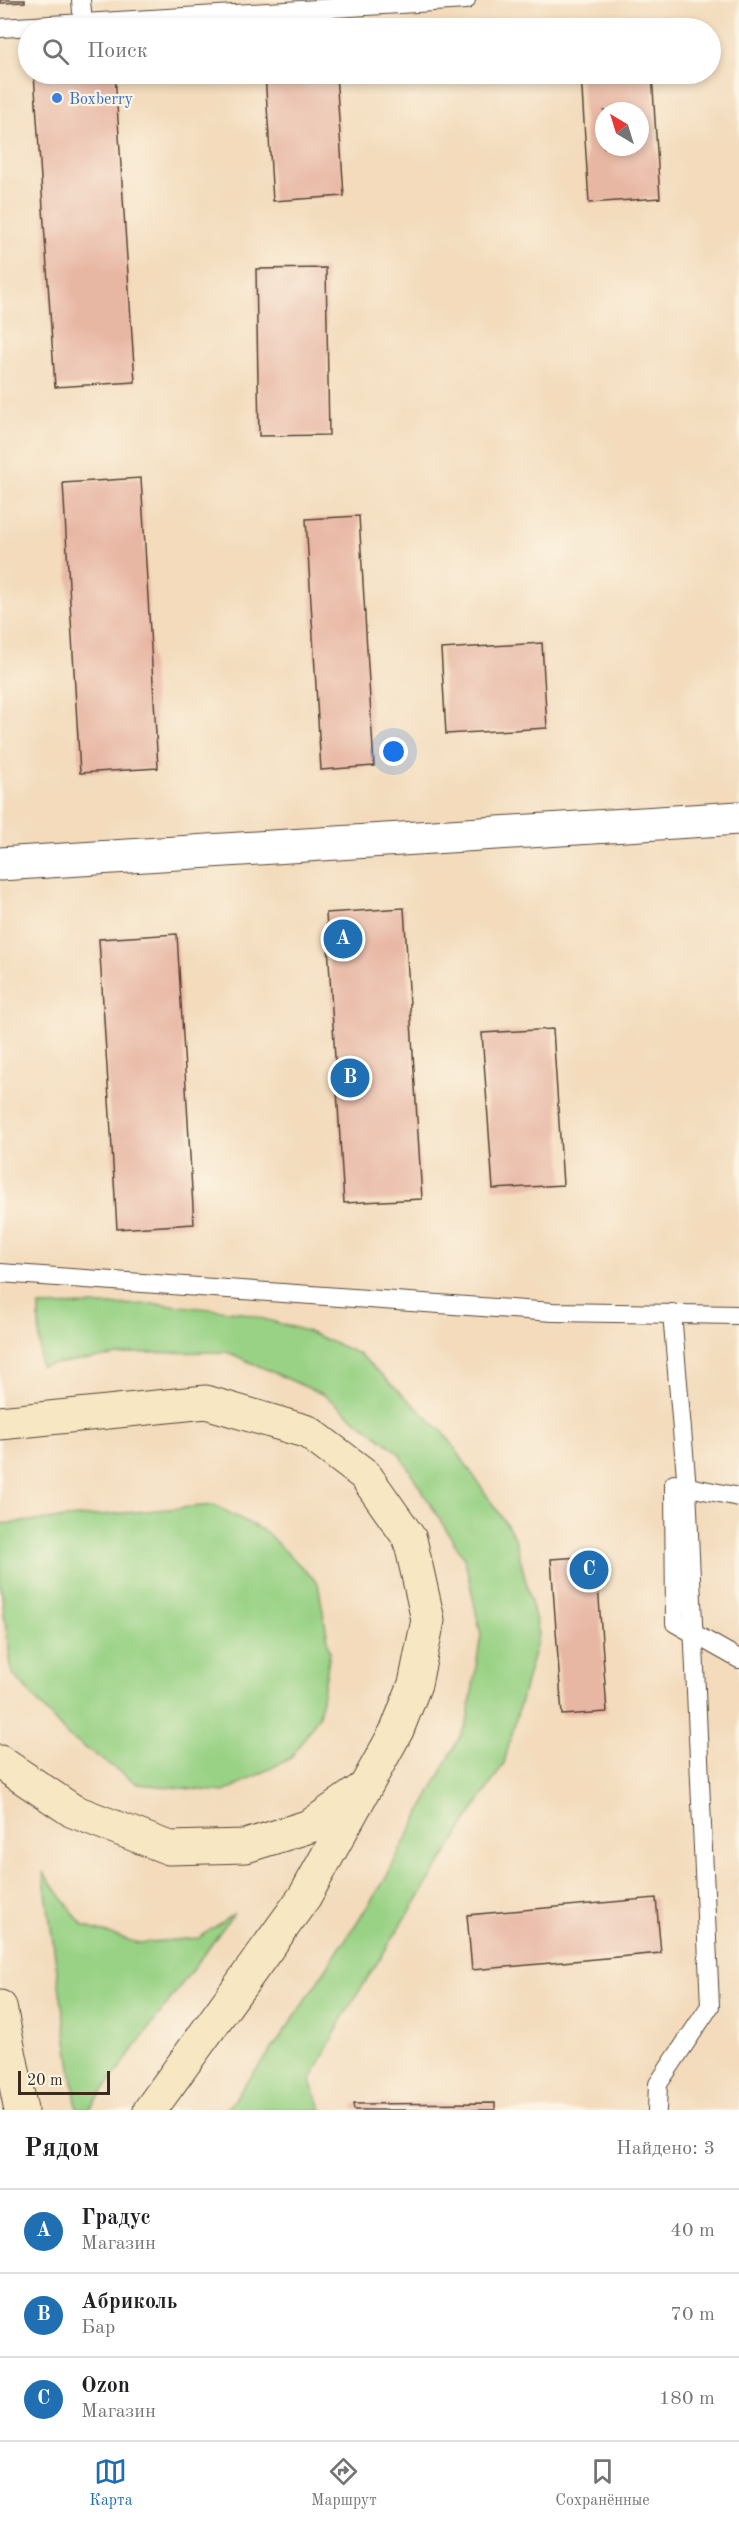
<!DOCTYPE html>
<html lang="ru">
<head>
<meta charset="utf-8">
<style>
  :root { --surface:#fff; --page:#f6f6f6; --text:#202124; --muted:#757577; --line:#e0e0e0; --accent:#1f6fb2 }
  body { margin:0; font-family:"Old Standard TT",serif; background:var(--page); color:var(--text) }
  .compass { position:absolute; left:595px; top:102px; width:54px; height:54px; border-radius:50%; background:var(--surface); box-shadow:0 3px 9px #0003; rotate:322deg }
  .scale { position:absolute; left:18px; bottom:15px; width:92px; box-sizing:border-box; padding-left:6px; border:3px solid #3b2a1e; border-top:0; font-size:16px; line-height:21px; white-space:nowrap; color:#3b2a1e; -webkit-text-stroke:4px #fcf5e5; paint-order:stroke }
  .you { position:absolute; left:394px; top:752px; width:21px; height:21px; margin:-15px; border:4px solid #fff; border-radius:50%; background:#1a73e8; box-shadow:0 0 0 9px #1a73e833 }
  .badge { display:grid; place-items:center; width:39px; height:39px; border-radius:50%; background:var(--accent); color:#fff; font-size:20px; font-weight:700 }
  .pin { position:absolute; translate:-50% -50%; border:3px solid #fff; box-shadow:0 2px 6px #0006 }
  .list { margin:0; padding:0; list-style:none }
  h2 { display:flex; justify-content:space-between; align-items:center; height:78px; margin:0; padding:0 24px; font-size:26px }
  h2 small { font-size:20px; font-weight:400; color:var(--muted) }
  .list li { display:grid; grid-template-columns:39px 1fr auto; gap:18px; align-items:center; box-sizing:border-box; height:84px; padding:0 24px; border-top:2px solid var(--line) }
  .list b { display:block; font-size:22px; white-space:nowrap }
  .list p { margin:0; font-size:20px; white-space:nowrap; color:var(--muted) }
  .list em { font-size:20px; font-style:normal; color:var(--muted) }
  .icon { flex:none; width:33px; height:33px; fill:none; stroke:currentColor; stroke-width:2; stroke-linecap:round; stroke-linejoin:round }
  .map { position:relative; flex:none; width:739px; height:2110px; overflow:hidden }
  .search { position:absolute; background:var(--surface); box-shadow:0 3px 9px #0003; left:18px; right:18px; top:18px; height:66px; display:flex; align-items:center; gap:15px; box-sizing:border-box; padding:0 21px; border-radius:33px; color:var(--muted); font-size:22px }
  .sheet { height:330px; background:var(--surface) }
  nav { display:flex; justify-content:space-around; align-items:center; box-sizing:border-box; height:84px; border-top:2px solid var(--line); background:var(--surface); font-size:16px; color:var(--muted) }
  nav a { display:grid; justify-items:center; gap:3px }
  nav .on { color:var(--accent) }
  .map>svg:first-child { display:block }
</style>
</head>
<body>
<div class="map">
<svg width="739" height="2110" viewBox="0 0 739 2110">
  <rect width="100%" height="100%" fill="#fcf5e5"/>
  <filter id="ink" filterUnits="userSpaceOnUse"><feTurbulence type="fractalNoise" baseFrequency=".0167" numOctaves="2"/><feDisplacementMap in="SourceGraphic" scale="12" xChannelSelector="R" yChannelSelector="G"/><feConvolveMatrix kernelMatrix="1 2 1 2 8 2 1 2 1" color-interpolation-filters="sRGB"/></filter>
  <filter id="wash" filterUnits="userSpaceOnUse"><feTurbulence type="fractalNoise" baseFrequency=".008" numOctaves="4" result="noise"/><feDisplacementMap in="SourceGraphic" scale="24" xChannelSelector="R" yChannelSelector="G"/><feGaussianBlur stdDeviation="1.35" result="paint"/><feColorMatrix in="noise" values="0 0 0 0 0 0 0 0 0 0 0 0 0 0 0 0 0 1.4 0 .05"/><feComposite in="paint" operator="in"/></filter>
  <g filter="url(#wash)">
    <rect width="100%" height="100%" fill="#f3dbbc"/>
    <g fill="#99d285" stroke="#6a7e52" stroke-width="1.5">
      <polygon points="160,1304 239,1312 306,1331 359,1354 446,1435 515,1537 539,1634 504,1763 344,2015 310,2082 322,2110 226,2110 281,2037 383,1883 467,1723 481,1635 465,1560 398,1452 324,1395 227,1352 134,1353 40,1366 39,1306"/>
      <polygon points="214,1505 266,1532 318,1583 330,1652 319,1716 291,1758 224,1792 138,1784 68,1736 12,1673 0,1581 0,1524"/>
      <polygon points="43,1872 83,1926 138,1943 199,1938 234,1913 89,2110 77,2110"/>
    </g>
    <g id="blocks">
      <g fill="#e8b7a4" fill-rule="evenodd">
        <polygon points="0,0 25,0 25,2 0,3"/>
        <polygon points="34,74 115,74 135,382 55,387"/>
        <polygon points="265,74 336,74 344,196 273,201"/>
        <path d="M581,74H652L660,198L589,203ZM604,111H640V147H604Z"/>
        <polygon points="326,268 329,435 259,436 256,269"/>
        <polygon points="141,478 158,768 80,773 63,483"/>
        <polygon points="359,516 374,766 321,770 306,519"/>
        <polygon points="542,643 547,728 446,734 441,649"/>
        <polygon points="404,908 422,1199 344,1203 326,913"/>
        <polygon points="177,934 194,1224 117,1229 99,939"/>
        <polygon points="553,1029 563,1185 493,1189 482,1033"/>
        <polygon points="596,1556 607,1712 562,1715 551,1559"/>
        <polygon points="656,1898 661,1953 472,1970 467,1915"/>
        <polygon points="495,2103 495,2110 354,2110 353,2104"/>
      </g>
    </g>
  </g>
  <g filter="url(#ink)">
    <use href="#blocks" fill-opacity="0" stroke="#574536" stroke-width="1.5"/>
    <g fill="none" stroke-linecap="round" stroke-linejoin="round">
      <defs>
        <g id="lane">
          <polyline points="81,0 83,23"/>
          <polyline points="0,28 466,0"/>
          <polyline points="0,1273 553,1312 739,1315"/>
          <polyline points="739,1497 674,1484 675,1623 739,1659"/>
          <polyline points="657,2110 658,2084 710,2006 687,1488 672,1313"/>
        </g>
        <polyline id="street" points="0,864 739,818"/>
        <g id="secondary">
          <polyline points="0,1423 206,1402 308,1432 365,1475 410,1539 428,1620 415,1684 397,1730 305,1896 150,2110"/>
          <polyline points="0,1762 73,1811 169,1848 246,1846 310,1826 361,1790"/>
          <polyline points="0,2007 21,2110"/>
        </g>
      </defs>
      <use href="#lane" stroke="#574536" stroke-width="20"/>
      <use href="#street" stroke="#574536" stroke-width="35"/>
      <use href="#secondary" stroke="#574536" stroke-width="35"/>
      <use href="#lane" stroke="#fff" stroke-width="18"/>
      <use href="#street" stroke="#fff" stroke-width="33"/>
      <use href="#secondary" stroke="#f7e8c3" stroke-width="33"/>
    </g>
  </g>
  <circle fill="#3f7fe0" stroke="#fcf5e5" stroke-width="2" cx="57" cy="98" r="6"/>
  <g text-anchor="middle" stroke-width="4.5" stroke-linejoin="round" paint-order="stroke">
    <g font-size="16" fill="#366cbe" stroke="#fcf5e5" text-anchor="start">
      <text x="69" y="104">Boxberry</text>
    </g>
  </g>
</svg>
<svg class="compass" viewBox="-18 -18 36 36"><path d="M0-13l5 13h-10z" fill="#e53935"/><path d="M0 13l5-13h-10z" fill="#757577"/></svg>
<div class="scale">20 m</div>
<div class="you"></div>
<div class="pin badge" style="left:343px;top:939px">A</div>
<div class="pin badge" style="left:350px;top:1078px">B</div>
<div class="pin badge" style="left:589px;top:1570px">C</div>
<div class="search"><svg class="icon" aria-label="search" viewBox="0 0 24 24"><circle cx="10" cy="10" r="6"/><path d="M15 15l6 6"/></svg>Поиск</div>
</div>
<section class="sheet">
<h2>Рядом<small>Найдено: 3</small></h2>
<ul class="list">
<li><span class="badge">A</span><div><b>Градус</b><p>Магазин</p></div><em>40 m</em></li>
<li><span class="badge">B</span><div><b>Абриколь</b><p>Бар</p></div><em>70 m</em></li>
<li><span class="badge">C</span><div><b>Ozon</b><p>Магазин</p></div><em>180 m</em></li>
</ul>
</section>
<nav>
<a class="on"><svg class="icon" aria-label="map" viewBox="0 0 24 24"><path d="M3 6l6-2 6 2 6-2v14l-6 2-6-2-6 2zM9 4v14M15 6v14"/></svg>Карта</a>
<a><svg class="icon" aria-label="directions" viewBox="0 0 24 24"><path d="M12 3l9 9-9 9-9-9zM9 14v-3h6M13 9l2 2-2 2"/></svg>Маршрут</a>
<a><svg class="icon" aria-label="saved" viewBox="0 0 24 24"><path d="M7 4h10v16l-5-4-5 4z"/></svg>Сохранённые</a>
</nav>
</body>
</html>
